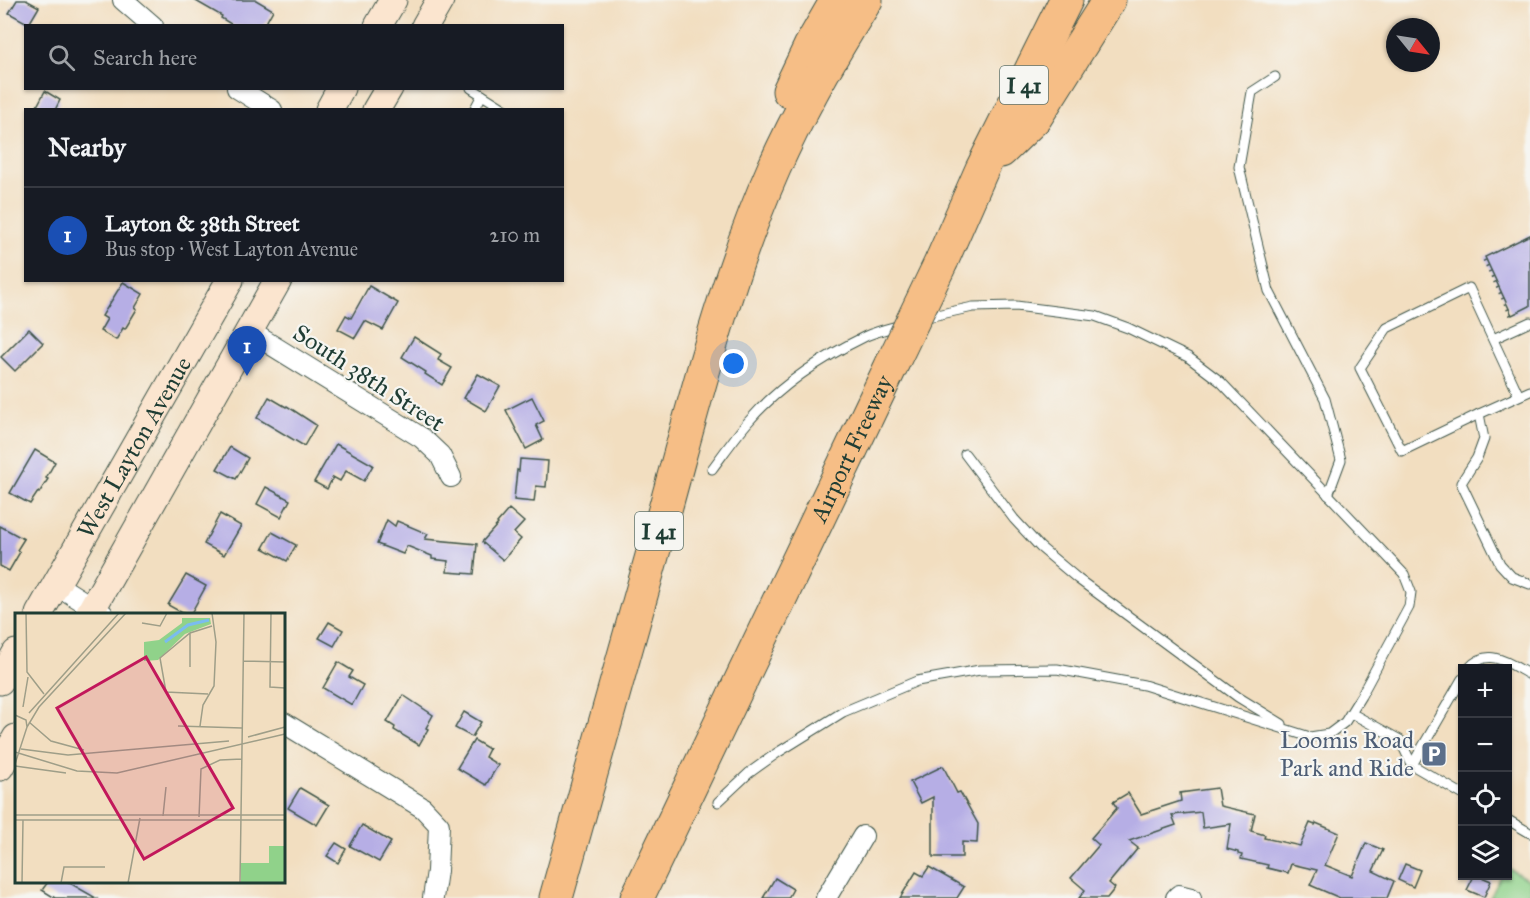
<!DOCTYPE html>
<html lang="en">
<head>
<meta charset="utf-8">
<style>
  :root { --surface:#171b24; --page:#242831; --text:#f1f3f6; --muted:#9ea1a6; --line:#363941; --accent:#7c3aed }
  body { margin:0; font-family:"IM FELL Great Primer",serif; background:var(--page); color:var(--text) }
  .controls { position:absolute; right:18px; bottom:18px; display:grid; overflow:hidden; border-radius:0px; box-shadow:0 2px 4px #0004 }
  .controls button { width:54px; height:54px; display:grid; place-items:center; padding:0; border:0; border-bottom:2px solid var(--line); background:var(--surface); color:var(--text); font:30px sans-serif }
  .compass { position:absolute; left:1386px; top:18px; width:54px; height:54px; border-radius:50%; background:var(--surface); box-shadow:0 2px 4px #0004; rotate:120deg }
  .you { position:absolute; left:734px; top:364px; width:21px; height:21px; margin:-15px; border:4px solid #fff; border-radius:50%; background:#1a73e8; box-shadow:0 0 0 9px #1a73e833 }
  .badge { display:grid; place-items:center; width:39px; height:39px; border-radius:50%; background:var(--accent); color:#fff; font-size:20px; font-weight:700 }
  .pin { position:absolute; translate:-50% -50px; filter:drop-shadow(0 2px 3px #0008) }
  .pin::after { content:''; position:absolute; top:32px; width:21px; height:18px; background:inherit; clip-path:polygon(0 0,100% 0,50% 100%) }
  .list { margin:0; padding:0; list-style:none }
  h2 { display:flex; justify-content:space-between; align-items:center; height:78px; margin:0; padding:0 24px; font-size:26px }
  h2 small { font-size:20px; font-weight:400; color:var(--muted) }
  .list li { display:grid; grid-template-columns:39px 1fr auto; gap:18px; align-items:center; box-sizing:border-box; height:96px; padding:0 24px; border-top:2px solid var(--line) }
  .list b { display:block; font-size:22px; white-space:nowrap }
  .list p { margin:0; font-size:20px; white-space:nowrap; color:var(--muted) }
  .list em { font-size:20px; font-style:normal; color:var(--muted) }
  .icon { flex:none; width:33px; height:33px; fill:none; stroke:currentColor; stroke-width:2; stroke-linecap:round; stroke-linejoin:round }
  .map { position:relative; flex:none; width:1530px; height:898px; overflow:hidden }
  .search { position:absolute; background:var(--surface); box-shadow:0 2px 4px #0004; left:24px; top:24px; width:540px; height:66px; display:flex; align-items:center; gap:15px; box-sizing:border-box; padding:0 21px; border-radius:0px; color:var(--muted); font-size:22px }
  .panel { position:absolute; background:var(--surface); box-shadow:0 2px 4px #0004; left:24px; top:108px; width:540px; height:174px; border-radius:0px }
  .map>svg:first-child { display:block }
</style>
</head>
<body>
<div class="map">
<svg width="1530" height="898" viewBox="0 0 1530 898">
  <rect width="100%" height="100%" fill="#f6f6f2"/>
  <filter id="ink" filterUnits="userSpaceOnUse"><feTurbulence type="fractalNoise" baseFrequency=".0167" numOctaves="2"/><feDisplacementMap in="SourceGraphic" scale="12" xChannelSelector="R" yChannelSelector="G"/><feConvolveMatrix kernelMatrix="1 2 1 2 8 2 1 2 1" color-interpolation-filters="sRGB"/></filter>
  <filter id="wash" filterUnits="userSpaceOnUse"><feTurbulence type="fractalNoise" baseFrequency=".008" numOctaves="4" result="noise"/><feDisplacementMap in="SourceGraphic" scale="24" xChannelSelector="R" yChannelSelector="G"/><feGaussianBlur stdDeviation="1.35" result="paint"/><feColorMatrix in="noise" values="0 0 0 0 0 0 0 0 0 0 0 0 0 0 0 0 0 1.4 0 .05"/><feComposite in="paint" operator="in"/></filter>
  <g filter="url(#wash)">
    <rect width="100%" height="100%" fill="#f2dec0"/>
    <polygon fill="#90d28a" stroke="#58885f" stroke-width="1.5" points="1508,868 1530,881 1530,898 1490,898 1501,876 1508,876"/>
    <g id="blocks">
      <g fill="#b6aee5">
        <polygon points="17,0 26,0 39,7 29,24 9,13"/>
        <polygon points="194,0 256,0 273,10 264,26 234,26 221,18 222,16"/>
        <polygon points="45,91 60,100 55,110 35,110"/>
        <polygon points="1530,235 1530,306 1512,315 1485,257"/>
        <polygon points="123,282 143,294 135,308 137,309 125,329 123,328 116,340 100,331 107,319 102,316"/>
        <polygon points="369,286 398,303 383,330 365,321 355,338 338,329 346,315 351,318"/>
        <polygon points="29,329 43,343 15,371 1,357"/>
        <polygon points="414,337 441,354 438,360 452,368 442,385 425,374 426,372 402,357"/>
        <polygon points="478,374 500,386 486,411 464,398"/>
        <polygon points="269,397 286,407 287,406 316,425 304,446 257,418"/>
        <polygon points="532,397 544,421 536,425 543,440 526,449 506,410"/>
        <polygon points="336,444 373,465 364,481 346,471 340,481 333,477 327,489 314,482"/>
        <polygon points="230,447 248,458 236,479 217,469"/>
        <polygon points="35,450 55,462 46,478 48,479 39,493 38,492 30,504 10,493"/>
        <polygon points="520,459 548,461 546,487 536,486 534,502 514,500 517,470 519,471"/>
        <polygon points="266,487 290,500 281,517 257,504"/>
        <polygon points="509,509 524,522 514,533 521,539 503,560 482,542 498,524 497,523"/>
        <polygon points="220,514 241,526 224,555 204,544"/>
        <polygon points="387,520 395,526 397,521 428,534 425,539 477,544 474,574 447,572 448,561 432,559 432,556 407,546 403,554 377,544"/>
        <polygon points="0,526 24,539 17,550 20,552 9,571 0,566"/>
        <polygon points="272,532 296,545 287,561 263,548"/>
        <polygon points="186,575 206,586 190,615 186,615 168,605"/>
        <polygon points="329,622 343,630 334,646 319,638"/>
        <polygon points="338,662 353,671 349,677 363,685 352,705 323,688"/>
        <polygon points="403,695 433,715 426,728 428,729 419,745 394,730 395,727 387,722"/>
        <polygon points="464,712 481,722 472,737 455,728"/>
        <polygon points="474,740 489,749 485,757 498,765 486,785 457,768"/>
        <polygon points="943,766 957,793 960,792 978,824 977,843 962,842 962,857 933,857 933,797 921,803 910,782"/>
        <polygon points="300,788 329,805 317,825 288,808"/>
        <polygon points="1217,788 1220,806 1255,814 1251,831 1265,835 1264,838 1300,846 1310,823 1315,825 1316,823 1339,833 1325,865 1352,876 1366,843 1383,850 1373,871 1394,881 1387,898 1340,898 1310,885 1317,870 1291,864 1288,873 1267,868 1268,865 1241,859 1242,855 1238,854 1238,852 1227,849 1231,824 1203,828 1201,812 1172,815 1176,825 1129,841 1138,848 1109,883 1115,888 1107,898 1079,898 1085,890 1071,878 1099,845 1091,838 1117,808 1113,802 1128,793 1141,814 1181,801 1180,793"/>
        <polygon points="362,825 391,842 379,862 350,846"/>
        <polygon points="336,843 346,849 338,863 327,856"/>
        <polygon points="1405,864 1420,870 1413,887 1398,880"/>
        <polygon points="929,867 964,887 957,898 900,898 916,872 923,876"/>
        <polygon points="1474,876 1479,876 1491,881 1484,897 1467,890"/>
        <polygon points="775,878 793,889 788,898 763,898"/>
        <polygon points="48,882 68,882 96,898 55,898 42,890"/>
      </g>
    </g>
  </g>
  <g filter="url(#ink)">
    <use href="#blocks" fill-opacity="0" stroke="#3f5549" stroke-width="1.5"/>
    <g fill="none" stroke-linecap="round" stroke-linejoin="round">
      <defs>
        <g id="service">
          <polyline points="1275,77 1252,92 1239,167 1269,291 1325,399 1341,460 1328,495"/>
          <polyline points="471,88 506,110"/>
          <polyline points="474,110 482,95"/>
          <polyline points="1493,339 1530,322"/>
          <polyline points="1519,396 1469,288 1387,328 1360,368 1402,451 1479,414 1530,391"/>
          <polyline points="1479,414 1484,439 1477,458 1461,483 1500,564 1512,577 1530,584"/>
          <polyline points="965,454 1014,519 1040,547 1078,579 1238,697 1282,724"/>
          <path d="M712,469C724,453 735,437 748,422C780,385 823,357 866,336C877,331 890,328 901,325"/>
          <path d="M1469,668C1489,646 1510,664 1530,675"/>
          <polyline points="1462,679 1412,765 1462,794"/>
          <polyline points="1351,713 1400,740 1412,765"/>
          <polyline points="718,802 749,773 777,753 843,712 917,681 980,670 1057,669 1144,685 1310,737 1329,734 1345,722 1361,696 1409,607 1411,592 1404,574 1221,382 1188,357 1128,328 1095,316 1016,306 973,307 923,318"/>
          <polyline points="1508,820 1530,833"/>
        </g>
        <g id="minor">
          <polyline points="123,0 153,26"/>
          <polyline points="237,88 272,110"/>
          <polyline points="249,331 422,438 440,455 451,477"/>
          <polyline points="57,585 103,614"/>
          <polyline points="284,723 423,808 439,825 437,871 433,898"/>
          <polyline points="826,898 863,836"/>
          <polyline points="1176,898 1179,895 1191,898"/>
        </g>
        <g id="secondary">
          <polyline points="378,26 393,0"/>
          <polyline points="425,26 440,0"/>
          <polyline points="329,110 341,88"/>
          <polyline points="376,110 389,88"/>
          <path id="s1" d="M39,614L230,280"/>
          <polyline points="89,614 278,280"/>
          <polyline points="0,681 16,653"/>
          <polyline points="0,767 16,738"/>
        </g>
        <g id="motorway">
          <polyline points="789,91 810,47 837,0"/>
          <polyline points="1001,151 1035,118 1109,0"/>
          <polyline points="942,260 982,169 1066,0"/>
          <path d="M556,898C591,773 626,649 661,524C694,405 724,281 774,168C800,110 832,54 866,0"/>
          <path id="s2" d="M637,898L892,364"/>
        </g>
      </defs>
      <use href="#service" stroke="#3f5549" stroke-width="11"/>
      <use href="#minor" stroke="#3f5549" stroke-width="22"/>
      <use href="#secondary" stroke="#3f5549" stroke-width="29"/>
      <use href="#motorway" stroke="#3f5549" stroke-width="35"/>
      <polyline stroke="#3f5549" stroke-width="3" stroke-dasharray="1.5 4.5" stroke-linecap="butt" points="1484,260 1512,318"/>
      <use href="#service" stroke="#fff" stroke-width="9"/>
      <use href="#minor" stroke="#fff" stroke-width="20"/>
      <use href="#secondary" stroke="#fbe5cf" stroke-width="27"/>
      <use href="#motorway" stroke="#f6be86" stroke-width="33"/>
      <defs>
        <polyline id="motorway-bridge" points="892,364 942,260"/>
      </defs>
      <use href="#motorway-bridge" stroke="#3f5549" stroke-width="35" stroke-linecap="butt"/>
      <use href="#motorway-bridge" stroke="#f6be86" stroke-width="33"/>
    </g>
  </g>
  <defs>
    <symbol id="parking-square" viewBox="-11 -11 22 22"><rect x="-9" y="-9" width="18" height="18" rx="4" fill="#5c6f8a" stroke="#f6f6f2"/><path d="M-3.5-5.5H1a3.5 3.5 0 0 1 0 7H-1V5.5H-3.5ZM-1-3.4V-.6H.8a1.4 1.4 0 0 0 0-2.8Z" fill="#fff"/></symbol>
  </defs>
  <g fill-rule="evenodd">
    <use href="#parking-square" x="1419" y="739" width="30" height="30"/>
  </g>
  <g text-anchor="middle" stroke-width="4.5" stroke-linejoin="round" paint-order="stroke">
    <g fill="#f6f6f2" stroke="#60746d" stroke-width="1.5">
      <rect x="1000" y="66" width="48" height="38" rx="4.5"/>
      <rect x="635" y="512" width="48" height="38" rx="4.5"/>
    </g>
    <g font-size="22" font-weight="bold" fill="#1f3d34">
      <text x="1024" y="93">I 41</text>
      <text x="659" y="539">I 41</text>
    </g>
    <g font-size="24" fill="#1f3d34" stroke="#f6f6f2">
      <text transform="translate(369 378) rotate(33)" y="8">South 38th Street</text>
      <text dy="8" stroke="none"><textPath href="#s1" startOffset="192">West Layton Avenue</textPath></text>
      <text dy="8" stroke="none"><textPath href="#s2" startOffset="498">Airport Freeway</textPath></text>
    </g>
    <g font-size="24" fill="#4e5e75" stroke="#f6f6f2" text-anchor="end">
      <text x="1414" y="748">Loomis Road<tspan x="1414" dy="28">Park and Ride</tspan></text>
    </g>
  </g>
  <g transform="translate(15 613)">
    <rect width="270" height="270" fill="#f2dec0"/>
    <path d="M167,5H195L196,11L170,21L143,47L129,48V29L144,27L167,10ZM254,233H270V270H226V250H254Z" fill="#90d28a"/>
    <path fill="none" stroke="#7abcef" stroke-width="3" d="M150,29L173,12L194,7"/>
    <path fill="none" stroke="#9e9e88" stroke-width="1.5" d="M11,0L12,59L29,81M256,0L255,74L270,75M127,10L145,13L152,0M175,20V54M228,48L270,49M193,81L151,79L145,45L175,20L197,13M8,94L13,64M14,100L104,0M0,102L11,107L12,114M14,109L36,128L69,137M163,113L227,115M185,113L188,92L199,73L201,29L197,0M233,124L270,114M6,136L53,142L214,128M0,139L62,158L102,160L270,121M0,151L12,114L24,94L111,0M0,153L51,160M0,202H270M148,203L151,174M184,204L186,156L205,147L227,146M0,207H270M7,270L8,207M46,270L49,254H90M113,270L125,205M225,270L229,0"/>
    <path fill="#c2185b" fill-opacity="0.15" stroke="#c2185b" stroke-width="3" d="M131,44L218,195L129,246L42,95Z"/>
    <rect width="270" height="270" fill="none" stroke="#1f3d34" stroke-width="3"/>
  </g>
</svg>
<div class="controls">
<button>+</button>
<button>−</button>
<button><svg class="icon" aria-label="locate" viewBox="0 0 24 24"><circle cx="12" cy="12" r="6"/><path d="M12 2v4M12 18v4M2 12h4M18 12h4"/></svg></button>
<button><svg class="icon" aria-label="layers" viewBox="0 0 24 24"><path d="M12 4l9 5-9 5-9-5zM3 14l9 5 9-5"/></svg></button>
</div>
<svg class="compass" viewBox="-18 -18 36 36"><path d="M0-13l5 13h-10z" fill="#e53935"/><path d="M0 13l5-13h-10z" fill="#9ea1a6"/></svg>
<div class="you"></div>
<div class="pin badge" style="left:247px;top:376px;background:#1a4fb4">1</div>
<div class="search"><svg class="icon" aria-label="search" viewBox="0 0 24 24"><circle cx="10" cy="10" r="6"/><path d="M15 15l6 6"/></svg>Search here</div>
<section class="panel">
<h2>Nearby<small></small></h2>
<ul class="list">
<li><span class="badge" style="background:#1a4fb4">1</span><div><b>Layton &amp; 38th Street</b><p>Bus stop · West Layton Avenue</p></div><em>210 m</em></li>
</ul>
</section>
</div>
</body>
</html>
